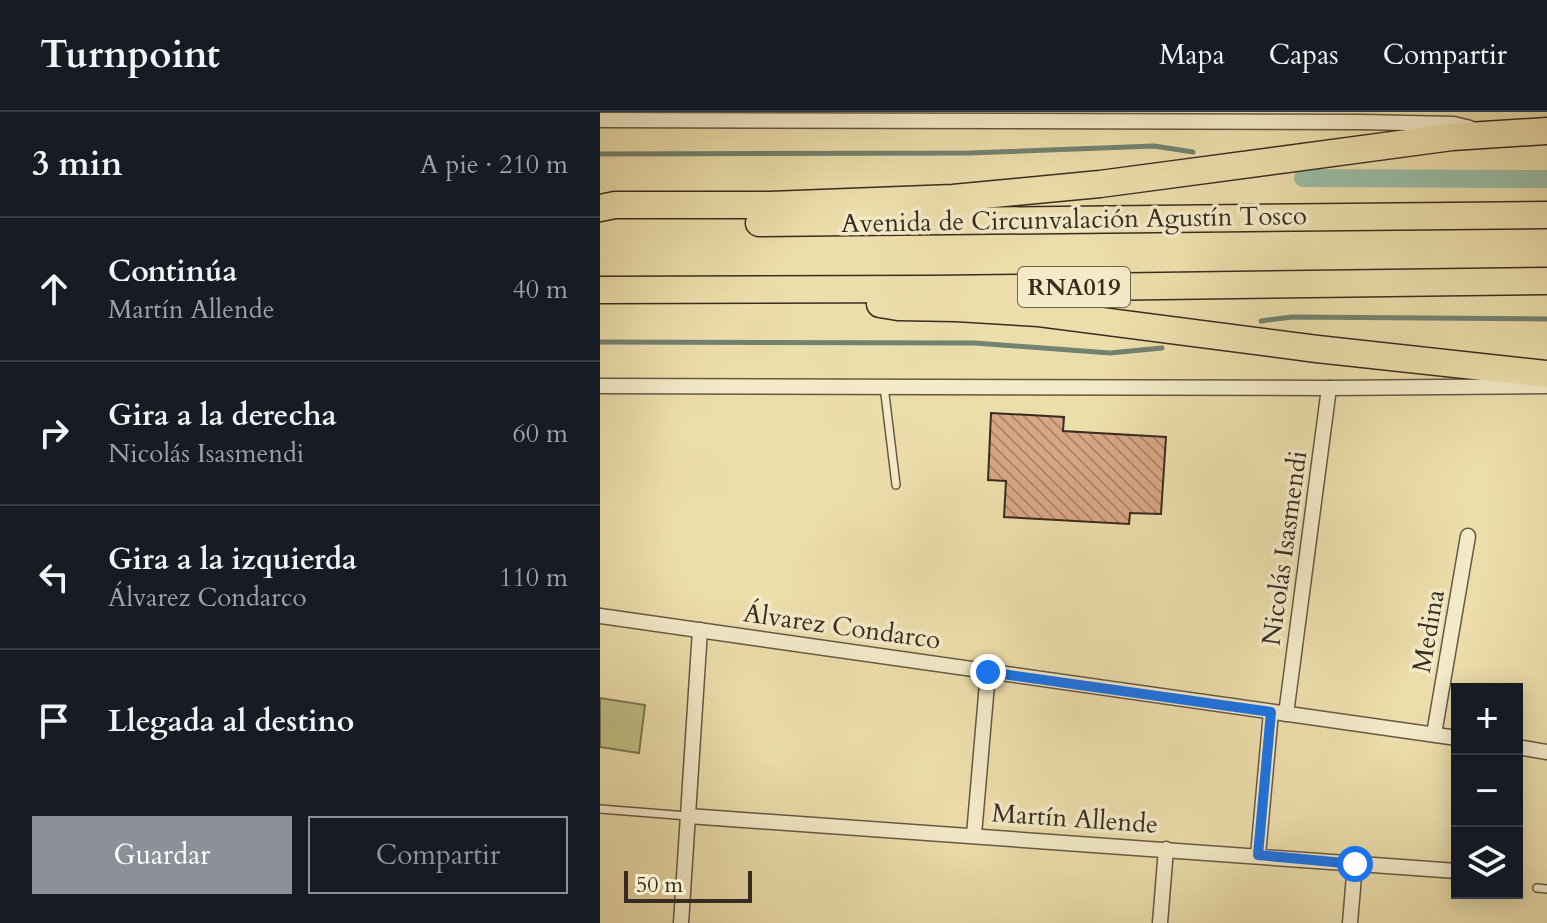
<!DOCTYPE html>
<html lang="es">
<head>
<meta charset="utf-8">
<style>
  :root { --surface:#171b24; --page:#242831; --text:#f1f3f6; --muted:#9ea1a6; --line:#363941; --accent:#8c9099 }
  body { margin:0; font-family:Cardo,serif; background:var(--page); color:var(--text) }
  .controls { position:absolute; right:24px; bottom:24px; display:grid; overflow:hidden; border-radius:0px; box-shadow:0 4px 20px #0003 }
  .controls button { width:72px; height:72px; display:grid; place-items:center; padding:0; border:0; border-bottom:2px solid var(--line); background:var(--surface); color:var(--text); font:40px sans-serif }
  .scale { position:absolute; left:24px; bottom:20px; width:128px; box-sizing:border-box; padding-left:8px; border:4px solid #382c20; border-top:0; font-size:22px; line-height:28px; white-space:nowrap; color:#382c20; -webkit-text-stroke:6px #f3eac8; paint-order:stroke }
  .stop { position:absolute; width:24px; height:24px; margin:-18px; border:6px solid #1a73e8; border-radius:50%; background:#fff }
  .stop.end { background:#1a73e8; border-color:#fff; box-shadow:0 2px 8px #0008 }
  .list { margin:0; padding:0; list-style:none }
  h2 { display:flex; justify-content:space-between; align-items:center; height:104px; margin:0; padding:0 32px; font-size:34px }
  h2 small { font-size:26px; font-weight:400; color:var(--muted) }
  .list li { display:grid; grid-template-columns:52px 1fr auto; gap:24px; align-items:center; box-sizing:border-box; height:144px; padding:0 32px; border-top:2px solid var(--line) }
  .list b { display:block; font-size:30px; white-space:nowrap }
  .list p { margin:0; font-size:26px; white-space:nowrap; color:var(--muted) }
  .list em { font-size:26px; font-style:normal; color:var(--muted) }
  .actions { display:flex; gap:16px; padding:24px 32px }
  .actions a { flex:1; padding:18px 0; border:2px solid var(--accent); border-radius:0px; text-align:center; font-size:28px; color:var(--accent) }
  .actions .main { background:var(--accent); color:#fff }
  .icon { flex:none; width:44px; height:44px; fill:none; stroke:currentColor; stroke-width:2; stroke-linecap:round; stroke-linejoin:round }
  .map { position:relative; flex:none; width:947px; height:811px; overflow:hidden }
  header { display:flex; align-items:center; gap:48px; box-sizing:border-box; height:112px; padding:0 40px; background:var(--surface); border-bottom:2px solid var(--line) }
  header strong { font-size:38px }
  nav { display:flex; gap:44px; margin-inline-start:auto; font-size:28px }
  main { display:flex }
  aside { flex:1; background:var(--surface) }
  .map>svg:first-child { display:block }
</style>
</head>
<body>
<header>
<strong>Turnpoint</strong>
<nav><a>Mapa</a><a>Capas</a><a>Compartir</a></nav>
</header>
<main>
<aside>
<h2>3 min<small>A pie · 210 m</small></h2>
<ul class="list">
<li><svg class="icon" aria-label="ahead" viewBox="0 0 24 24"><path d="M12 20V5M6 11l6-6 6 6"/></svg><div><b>Continúa</b><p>Martín Allende</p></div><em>40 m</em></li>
<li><svg class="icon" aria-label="right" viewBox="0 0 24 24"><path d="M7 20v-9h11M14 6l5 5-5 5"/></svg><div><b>Gira a la derecha</b><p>Nicolás Isasmendi</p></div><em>60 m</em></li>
<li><svg class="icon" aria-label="left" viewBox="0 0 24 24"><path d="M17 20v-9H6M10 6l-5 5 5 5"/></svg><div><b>Gira a la izquierda</b><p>Álvarez Condarco</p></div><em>110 m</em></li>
<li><svg class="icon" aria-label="arrive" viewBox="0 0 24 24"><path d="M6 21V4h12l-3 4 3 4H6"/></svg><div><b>Llegada al destino</b></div></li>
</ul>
<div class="actions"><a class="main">Guardar</a><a>Compartir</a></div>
</aside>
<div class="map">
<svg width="947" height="811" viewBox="0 0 947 811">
  <defs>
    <pattern id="building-back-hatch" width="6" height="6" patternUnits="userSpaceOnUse" patternTransform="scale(2)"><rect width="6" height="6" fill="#d8a686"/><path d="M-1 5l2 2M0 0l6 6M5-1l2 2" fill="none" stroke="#b0876d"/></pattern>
  </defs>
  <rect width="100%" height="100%" fill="#ecdeab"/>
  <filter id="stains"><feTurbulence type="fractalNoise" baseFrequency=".0025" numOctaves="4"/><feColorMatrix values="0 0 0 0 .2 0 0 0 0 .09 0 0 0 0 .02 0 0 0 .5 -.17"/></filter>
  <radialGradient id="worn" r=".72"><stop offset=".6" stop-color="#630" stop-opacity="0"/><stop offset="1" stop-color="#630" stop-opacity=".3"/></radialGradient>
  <polygon fill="#bfbf83" stroke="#7c7652" stroke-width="2" points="0,586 45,593 39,641 0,635"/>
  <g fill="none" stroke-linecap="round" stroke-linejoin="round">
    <g stroke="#728270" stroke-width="5">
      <polyline points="0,42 369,41 554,34 593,40"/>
      <polyline points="661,209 692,205 947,207"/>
      <polyline points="0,230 375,231 510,241 562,236"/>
    </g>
    <polyline stroke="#99bca5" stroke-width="18" points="703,66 947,67"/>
  </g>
  <polygon fill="url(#building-back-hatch)" stroke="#382c20" stroke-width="2" points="391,301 464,305 463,319 566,325 561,402 530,401 529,412 404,405 406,369 388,368"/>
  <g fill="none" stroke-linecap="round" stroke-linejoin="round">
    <defs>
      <g id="service">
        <polyline points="284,274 296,373"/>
        <polyline points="0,697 88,704"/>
        <polyline points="937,776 947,777"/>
      </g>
      <g id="minor">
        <polyline points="0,8 761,10 854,12 870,16"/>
        <polyline points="0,274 729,276 947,274"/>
        <polyline points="0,504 857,626"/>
        <polyline points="686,602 729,276"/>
        <polyline points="834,622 868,424"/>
        <polyline points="917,635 947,640"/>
        <polyline points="88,704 857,759"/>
        <polyline points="374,723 388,560"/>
        <polyline points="658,743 671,600"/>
        <polyline points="81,811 100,518"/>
        <polyline points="560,811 566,737"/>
        <polyline points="750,811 755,752"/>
      </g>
      <g id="motorway">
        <polyline points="0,96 15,93 170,93 353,86 500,72 852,25 947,19"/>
        <polyline points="159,111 947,103"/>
        <polyline points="0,178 332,177 947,169"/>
        <polyline points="280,192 298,195 356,196 439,201 717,237 947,262"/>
      </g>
    </defs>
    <use href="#service" stroke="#655843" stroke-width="10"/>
    <use href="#minor" stroke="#655843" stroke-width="17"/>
    <use href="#motorway" stroke="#382c20" stroke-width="29"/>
    <use href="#service" stroke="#f3eac8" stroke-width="7"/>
    <use href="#minor" stroke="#f3eac8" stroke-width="14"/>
    <use href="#motorway" stroke="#ecdeab" stroke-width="26"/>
  </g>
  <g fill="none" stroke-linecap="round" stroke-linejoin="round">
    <polyline stroke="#1a73e8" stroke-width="10" points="388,560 671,600 658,743 755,752"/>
  </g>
  <g text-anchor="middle" stroke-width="7" stroke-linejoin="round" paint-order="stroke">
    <rect fill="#f3eac8" stroke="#706552" stroke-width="2" x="418" y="155" width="112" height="40" rx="6"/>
    <g font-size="24" font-weight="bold" fill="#382c20">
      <text x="474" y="183">RNA019</text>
    </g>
    <g font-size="26" fill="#382c20" stroke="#f3eac8">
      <text transform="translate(474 107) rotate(-1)" y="9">Avenida de Circunvalación Agustín Tosco</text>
      <text transform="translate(684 436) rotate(-82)" y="9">Nicolás Isasmendi</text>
      <text transform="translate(242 514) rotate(8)" y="9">Álvarez Condarco</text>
      <text transform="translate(828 519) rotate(-80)" y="9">Medina</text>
      <text transform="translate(475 706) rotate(4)" y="9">Martín Allende</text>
    </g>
  </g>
  <rect width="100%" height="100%" filter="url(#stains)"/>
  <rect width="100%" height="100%" fill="url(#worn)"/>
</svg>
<div class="controls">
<button>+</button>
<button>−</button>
<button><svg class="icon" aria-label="layers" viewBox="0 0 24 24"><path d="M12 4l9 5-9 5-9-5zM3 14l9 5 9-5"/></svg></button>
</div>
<div class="scale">50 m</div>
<div class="stop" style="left:755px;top:752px"></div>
<div class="stop end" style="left:388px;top:560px"></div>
</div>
</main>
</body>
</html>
